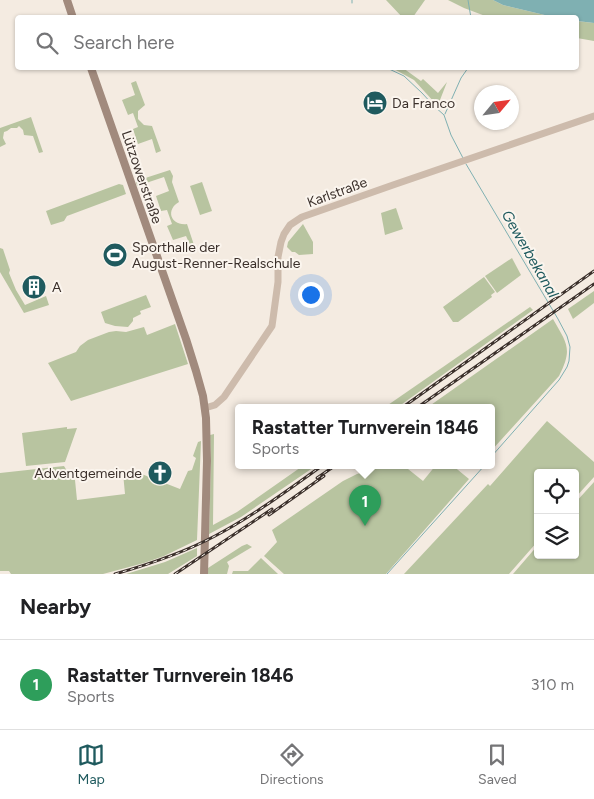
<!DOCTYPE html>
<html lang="en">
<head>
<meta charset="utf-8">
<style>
  :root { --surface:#fff; --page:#f6f6f6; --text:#202124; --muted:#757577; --line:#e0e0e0; --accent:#1f5a5e }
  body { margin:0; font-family:Figtree,sans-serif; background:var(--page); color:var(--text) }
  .controls { position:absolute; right:15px; bottom:15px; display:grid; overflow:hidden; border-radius:5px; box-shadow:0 1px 4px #0004 }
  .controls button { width:45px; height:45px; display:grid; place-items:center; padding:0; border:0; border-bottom:1px solid var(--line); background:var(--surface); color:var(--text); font:25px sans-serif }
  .compass { position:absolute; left:474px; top:85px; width:45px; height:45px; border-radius:50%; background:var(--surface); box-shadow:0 1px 4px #0004; rotate:61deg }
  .you { position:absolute; left:310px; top:294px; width:18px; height:18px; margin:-12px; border:4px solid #fff; border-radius:50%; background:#1a73e8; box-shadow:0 0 0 8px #1a73e833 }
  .badge { display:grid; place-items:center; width:32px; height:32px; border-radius:50%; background:var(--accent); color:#fff; font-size:16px; font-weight:700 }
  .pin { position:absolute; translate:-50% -41px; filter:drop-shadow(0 1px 2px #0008) }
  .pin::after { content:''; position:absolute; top:26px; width:18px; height:15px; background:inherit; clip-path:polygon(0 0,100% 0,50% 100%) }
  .popup { position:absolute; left:235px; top:404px; width:260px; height:65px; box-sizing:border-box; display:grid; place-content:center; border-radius:5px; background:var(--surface); filter:drop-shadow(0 1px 4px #0005); font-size:16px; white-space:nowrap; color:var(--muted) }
  .popup b { font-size:19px; color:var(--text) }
  .popup::after { content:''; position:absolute; left:50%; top:100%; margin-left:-10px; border:10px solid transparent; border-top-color:var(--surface) }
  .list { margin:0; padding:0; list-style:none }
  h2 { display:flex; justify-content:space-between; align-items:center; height:65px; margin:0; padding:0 20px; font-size:21px }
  h2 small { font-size:16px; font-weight:400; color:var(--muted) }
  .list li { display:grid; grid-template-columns:32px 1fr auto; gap:15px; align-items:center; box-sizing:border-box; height:90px; padding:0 20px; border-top:1px solid var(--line) }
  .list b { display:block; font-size:19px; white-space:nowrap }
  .list p { margin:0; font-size:16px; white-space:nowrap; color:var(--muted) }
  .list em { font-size:16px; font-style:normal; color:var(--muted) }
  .icon { flex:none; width:28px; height:28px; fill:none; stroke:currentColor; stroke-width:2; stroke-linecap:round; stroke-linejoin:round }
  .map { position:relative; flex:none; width:594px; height:574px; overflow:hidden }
  .search { position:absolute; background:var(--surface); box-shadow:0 1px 4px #0004; left:15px; right:15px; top:15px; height:55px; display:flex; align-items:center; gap:12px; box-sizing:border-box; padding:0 18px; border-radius:5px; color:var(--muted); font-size:19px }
  .sheet { height:155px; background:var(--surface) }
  nav { display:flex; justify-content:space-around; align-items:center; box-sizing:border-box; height:70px; border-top:1px solid var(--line); background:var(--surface); font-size:14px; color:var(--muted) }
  nav a { display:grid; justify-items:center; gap:2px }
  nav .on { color:var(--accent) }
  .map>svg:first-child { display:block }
</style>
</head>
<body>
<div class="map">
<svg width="594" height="574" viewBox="0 0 594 574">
  <rect width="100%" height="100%" fill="#f4ebe1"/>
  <g fill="#b8c4a0">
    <polygon points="386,0 425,0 413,17 403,18"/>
    <polygon points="448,0 493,0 503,5 553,17 488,17 464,8"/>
    <polygon points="576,21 594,23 594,41 577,38"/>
    <polygon points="392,68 403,68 421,81 423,79 438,93 447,82 440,100 444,103 442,107 435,103 414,80"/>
    <polygon points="136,81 145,105 138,111 138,119 144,125 152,126 161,151 156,153 152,139 138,144 133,129 138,127 133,113 128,115 122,100 135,95 131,83"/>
    <polygon points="31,117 43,152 39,153 33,136 24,135 23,130 19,126 17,128 11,128 7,131 4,132 3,138 6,144 0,147 0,128"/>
    <path d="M170,170L173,176L172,182L179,202C165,210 171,226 187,224L194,245L197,248L192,249L186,236L173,240L167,226L172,224L167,210L161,211L156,196L169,191L164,177L137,186L136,181Z"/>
    <polygon points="202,182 212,211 200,215 190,186"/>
    <polygon points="119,184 123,185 126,194 67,216 64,221 51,225 46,211"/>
    <polygon points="396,208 403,229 385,235 381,213"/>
    <polygon points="303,224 313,242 313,254 299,255 295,252 292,252 287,247 288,242"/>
    <polygon points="0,248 3,249 10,270 9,273 16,290 25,305 46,296 49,305 24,313 0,272"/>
    <polygon points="512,258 521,275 497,293 485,276"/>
    <polygon points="484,277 495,292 491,295 492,297 458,322 453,322 443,307"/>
    <polygon points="594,291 594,303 573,319 568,309"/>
    <polygon points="146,295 151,307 140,311 141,314 133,318 133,321 128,327 115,326 105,323 101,312"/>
    <polygon points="530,307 533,310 398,407 385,407"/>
    <path d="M553,319C567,344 573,348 559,376L491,451V407H428Z"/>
    <polygon points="175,324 188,364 71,401 48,363 76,352 80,346 88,340 109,332 116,331 126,332 144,327 147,335"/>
    <polygon points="547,421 594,462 594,477 575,498 575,473 538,473 538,541 509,574 404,574 488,484 490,486"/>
    <polygon points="67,427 67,429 77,428 65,462 26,466 22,433"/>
    <polygon points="214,434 213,525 237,512 304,465 317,465 241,517 209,534 211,460 210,435"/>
    <polygon points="201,441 197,540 164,556 144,563 103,574 11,574 9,571 0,571 0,473 64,466 70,476 75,480 77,500 125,494 123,473 134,471 180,489 188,471 192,470 196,458 193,456 198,442"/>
    <polygon points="390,465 403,465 423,481 436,465 452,465 469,479 386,574 284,574 264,556 277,542 272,530 343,481 357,474 373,469"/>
    <polygon points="594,482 594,574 513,574 538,545 538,555 575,555 575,503"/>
    <polygon points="247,544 252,547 227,562 229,566 227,574 208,574 208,568 242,546"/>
    <polygon points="197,548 197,556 168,574 126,574 165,562"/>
    <polygon points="261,558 278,574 232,574 233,571 248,571"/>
  </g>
  <polygon fill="#7fb0b2" points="493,0 594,0 594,23 577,21 576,18 553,17 503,5"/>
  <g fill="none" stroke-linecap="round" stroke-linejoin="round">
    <g stroke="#7fb0b2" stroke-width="1">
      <polyline points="352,0 352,3"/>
      <polyline points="468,0 471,18"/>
      <polyline points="387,68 404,76 422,93 434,106 444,115 451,135 463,158"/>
      <polyline points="445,114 461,78 468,68"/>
      <polyline points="466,164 558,319 567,336 570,347 569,361 567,367 559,380 491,457"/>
      <polyline points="387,574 485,465"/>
    </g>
    <polyline stroke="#cdbbac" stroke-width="7" points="205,408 215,405 224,397 272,326 278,282 278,257 281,242 284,234 290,225 302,217 393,185 594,116"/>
    <g stroke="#a18a7d" stroke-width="8">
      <polyline points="67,0 73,18"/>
      <polyline points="91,68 186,339 196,371 203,396 206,418 207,461 204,574"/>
    </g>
    <defs>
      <g id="rail">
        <polyline points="403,407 594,271"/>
        <polyline points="418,407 594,284"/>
        <polyline points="317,478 336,465"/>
        <polyline points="269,515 324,476"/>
        <path d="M115,574C150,564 183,553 215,536C253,516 288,490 323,465"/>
        <polyline points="175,574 272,509"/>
      </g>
    </defs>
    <use href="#rail" stroke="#3b302b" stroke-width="3"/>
    <use href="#rail" stroke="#fbf5ee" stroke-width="1" stroke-dasharray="4" stroke-linecap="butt"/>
  </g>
  <defs>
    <symbol id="hotel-disc" viewBox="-11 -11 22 22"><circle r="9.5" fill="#1f5a5e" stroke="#fbf5ee"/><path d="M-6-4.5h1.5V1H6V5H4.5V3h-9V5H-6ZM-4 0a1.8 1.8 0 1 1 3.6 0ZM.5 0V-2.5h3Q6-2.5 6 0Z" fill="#fff"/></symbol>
    <symbol id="stadium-disc" viewBox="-11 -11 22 22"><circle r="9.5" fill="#1f5a5e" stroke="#fbf5ee"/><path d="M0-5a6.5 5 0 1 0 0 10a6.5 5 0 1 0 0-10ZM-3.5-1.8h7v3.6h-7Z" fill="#fff"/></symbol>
    <symbol id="building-disc" viewBox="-11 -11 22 22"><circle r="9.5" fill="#1f5a5e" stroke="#fbf5ee"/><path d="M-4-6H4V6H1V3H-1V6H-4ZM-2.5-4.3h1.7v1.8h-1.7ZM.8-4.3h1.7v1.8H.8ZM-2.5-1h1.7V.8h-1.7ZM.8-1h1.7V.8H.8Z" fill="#fff"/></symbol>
    <symbol id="church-disc" viewBox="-11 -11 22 22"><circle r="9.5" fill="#1f5a5e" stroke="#fbf5ee"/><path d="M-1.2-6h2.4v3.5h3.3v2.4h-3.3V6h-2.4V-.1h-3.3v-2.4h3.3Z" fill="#fff"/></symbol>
  </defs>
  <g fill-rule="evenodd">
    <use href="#hotel-disc" x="361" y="89" width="28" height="28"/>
    <use href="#stadium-disc" x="101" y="241" width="28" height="28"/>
    <use href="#building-disc" x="20" y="273" width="28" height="28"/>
    <use href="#church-disc" x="146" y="459" width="28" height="28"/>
  </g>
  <g text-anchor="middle" stroke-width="4" stroke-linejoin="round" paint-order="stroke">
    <g font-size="14" fill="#3b302b" stroke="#fbf5ee" text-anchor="start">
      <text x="392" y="108">Da Franco</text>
      <text x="132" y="252">Sporthalle der<tspan x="132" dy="16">August-Renner-Realschule</tspan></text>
      <text x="52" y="292">A</text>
      <text x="142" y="478" text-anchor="end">Adventgemeinde</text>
    </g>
    <g font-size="14" fill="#3b302b" stroke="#fbf5ee">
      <text transform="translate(142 177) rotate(71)" y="5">Lützowerstraße</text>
      <text transform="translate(337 192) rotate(-20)" y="5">Karlstraße</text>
    </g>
    <g font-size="15" font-style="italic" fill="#1f5a5e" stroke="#fbf5ee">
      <text transform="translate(530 254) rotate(60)" y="5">Gewerbekanal</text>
    </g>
  </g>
</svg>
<div class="controls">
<button><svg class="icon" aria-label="locate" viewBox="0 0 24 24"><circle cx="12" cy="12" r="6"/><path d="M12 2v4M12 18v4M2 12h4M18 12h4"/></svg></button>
<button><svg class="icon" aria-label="layers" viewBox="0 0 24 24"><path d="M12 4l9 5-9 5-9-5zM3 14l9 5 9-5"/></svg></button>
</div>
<svg class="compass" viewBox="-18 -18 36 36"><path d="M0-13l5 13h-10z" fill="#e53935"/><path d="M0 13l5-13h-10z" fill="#757577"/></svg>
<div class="you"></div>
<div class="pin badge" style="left:365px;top:526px;background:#2e9e5b">1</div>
<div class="popup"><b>Rastatter Turnverein 1846</b>Sports</div>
<div class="search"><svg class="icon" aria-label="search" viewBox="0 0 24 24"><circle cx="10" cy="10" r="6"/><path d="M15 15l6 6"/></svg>Search here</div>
</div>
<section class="sheet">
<h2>Nearby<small></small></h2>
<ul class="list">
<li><span class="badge" style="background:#2e9e5b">1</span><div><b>Rastatter Turnverein 1846</b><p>Sports</p></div><em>310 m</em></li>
</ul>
</section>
<nav>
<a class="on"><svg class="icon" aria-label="map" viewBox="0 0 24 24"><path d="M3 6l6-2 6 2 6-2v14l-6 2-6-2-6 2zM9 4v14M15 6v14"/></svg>Map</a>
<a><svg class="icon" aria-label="directions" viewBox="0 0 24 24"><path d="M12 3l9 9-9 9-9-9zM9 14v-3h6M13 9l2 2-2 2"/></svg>Directions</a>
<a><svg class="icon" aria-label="saved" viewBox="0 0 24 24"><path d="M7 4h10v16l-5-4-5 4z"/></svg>Saved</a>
</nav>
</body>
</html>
